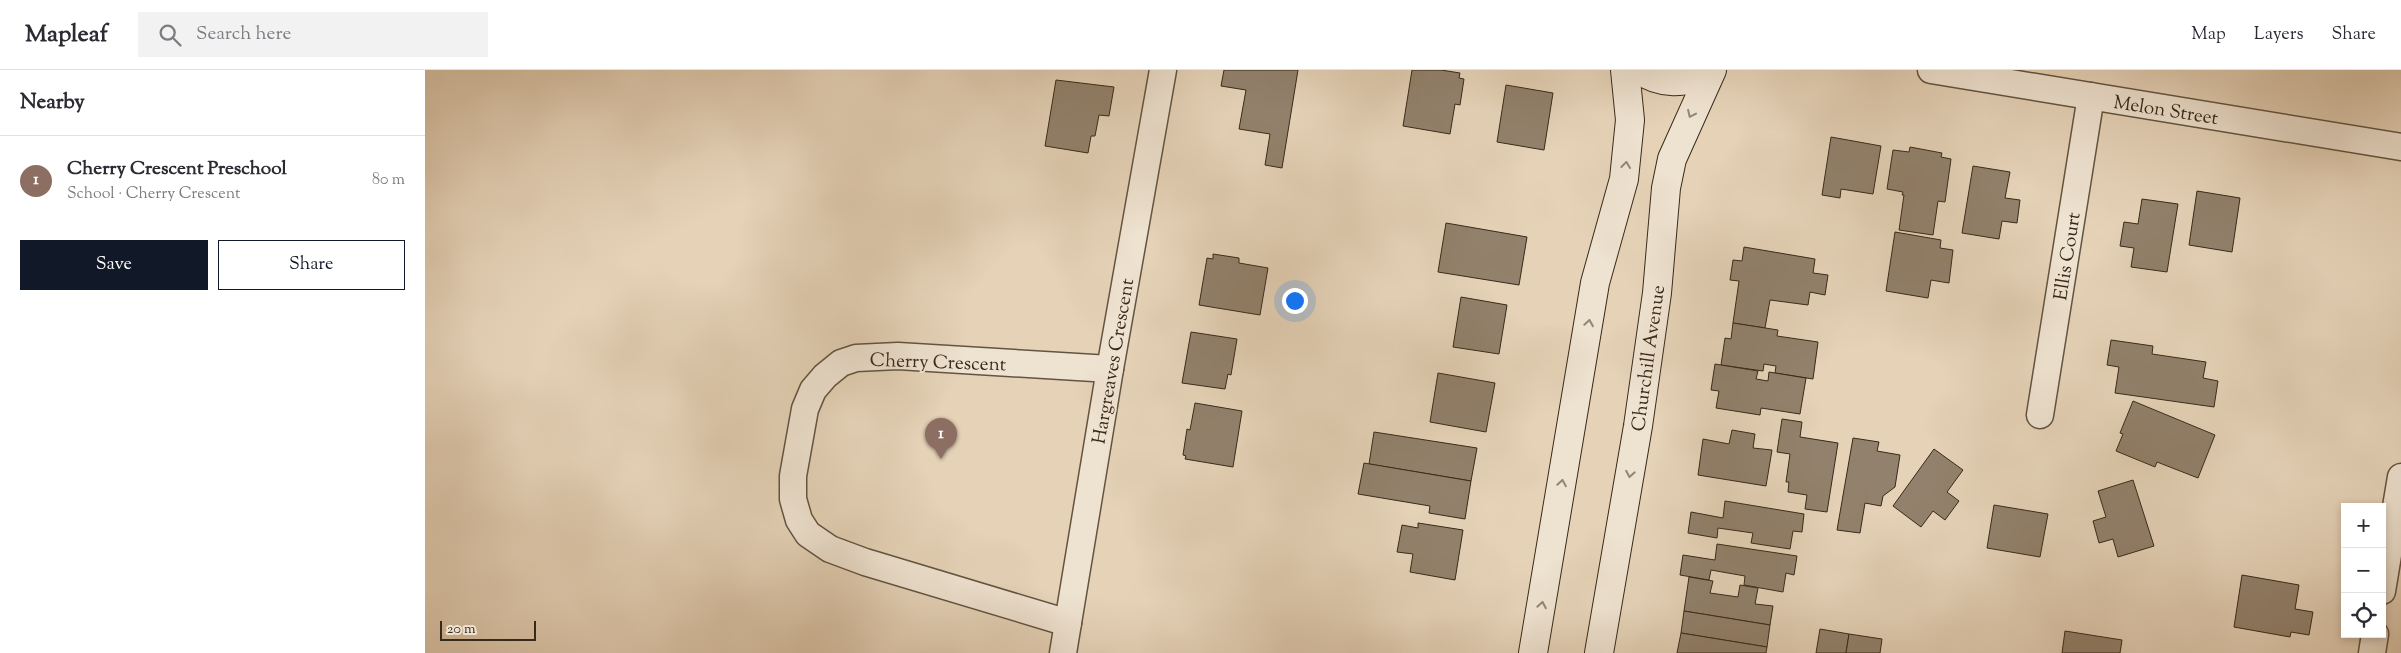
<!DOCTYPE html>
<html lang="en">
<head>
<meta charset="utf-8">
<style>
  :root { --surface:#fff; --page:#f2f2f3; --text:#2b2b33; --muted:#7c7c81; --line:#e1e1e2; --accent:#111827 }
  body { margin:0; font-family:"Sorts Mill Goudy",serif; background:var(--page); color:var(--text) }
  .controls { position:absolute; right:15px; bottom:15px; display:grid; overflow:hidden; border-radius:0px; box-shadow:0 2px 8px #0003 }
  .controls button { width:45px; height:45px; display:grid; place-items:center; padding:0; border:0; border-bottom:1px solid var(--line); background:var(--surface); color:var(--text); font:25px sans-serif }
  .scale { position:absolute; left:15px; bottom:12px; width:96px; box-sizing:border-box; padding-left:5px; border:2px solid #382a1a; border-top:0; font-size:14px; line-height:18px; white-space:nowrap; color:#382a1a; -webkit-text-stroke:4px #eee2d0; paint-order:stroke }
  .you { position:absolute; left:869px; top:230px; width:18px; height:18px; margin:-12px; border:4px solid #fff; border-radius:50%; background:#1a73e8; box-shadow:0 0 0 8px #1a73e833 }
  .badge { display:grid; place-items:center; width:32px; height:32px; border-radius:50%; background:var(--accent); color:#fff; font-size:16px; font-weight:700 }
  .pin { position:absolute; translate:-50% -41px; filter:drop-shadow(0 1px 2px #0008) }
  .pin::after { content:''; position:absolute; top:26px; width:18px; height:15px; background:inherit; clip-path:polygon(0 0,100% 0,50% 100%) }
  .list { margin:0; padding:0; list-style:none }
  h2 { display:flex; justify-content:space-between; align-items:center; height:65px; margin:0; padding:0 20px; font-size:21px }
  h2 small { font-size:16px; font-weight:400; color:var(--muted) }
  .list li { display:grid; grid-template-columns:32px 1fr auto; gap:15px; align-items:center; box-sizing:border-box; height:90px; padding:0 20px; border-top:1px solid var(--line) }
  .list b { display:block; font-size:19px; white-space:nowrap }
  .list p { margin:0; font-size:16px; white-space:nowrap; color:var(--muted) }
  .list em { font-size:16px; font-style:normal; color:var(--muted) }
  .actions { display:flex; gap:10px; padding:15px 20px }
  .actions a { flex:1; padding:11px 0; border:1px solid var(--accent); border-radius:0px; text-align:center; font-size:18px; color:var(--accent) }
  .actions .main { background:var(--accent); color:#fff }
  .icon { flex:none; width:28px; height:28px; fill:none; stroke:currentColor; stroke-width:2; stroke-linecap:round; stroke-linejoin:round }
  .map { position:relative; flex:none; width:1976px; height:583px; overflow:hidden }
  header { display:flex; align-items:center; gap:30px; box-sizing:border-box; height:70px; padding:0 25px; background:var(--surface); border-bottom:1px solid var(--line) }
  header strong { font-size:24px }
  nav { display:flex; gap:28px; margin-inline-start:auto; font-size:18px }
  .search { width:350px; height:45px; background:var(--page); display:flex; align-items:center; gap:12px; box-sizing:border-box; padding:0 18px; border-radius:0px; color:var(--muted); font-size:19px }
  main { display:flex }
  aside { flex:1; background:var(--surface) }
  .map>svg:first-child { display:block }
</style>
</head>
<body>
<header>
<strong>Mapleaf</strong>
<div class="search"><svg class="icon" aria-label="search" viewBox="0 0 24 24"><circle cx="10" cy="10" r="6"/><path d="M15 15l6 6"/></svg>Search here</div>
<nav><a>Map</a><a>Layers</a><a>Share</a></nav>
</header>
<main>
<aside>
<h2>Nearby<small></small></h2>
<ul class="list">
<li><span class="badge" style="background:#8d6e63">1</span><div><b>Cherry Crescent Preschool</b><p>School · Cherry Crescent</p></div><em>80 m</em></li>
</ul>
<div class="actions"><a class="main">Save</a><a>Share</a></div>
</aside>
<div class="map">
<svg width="1976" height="583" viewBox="0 0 1976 583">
  <rect width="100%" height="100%" fill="#e5d2b7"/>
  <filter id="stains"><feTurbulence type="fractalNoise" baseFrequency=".004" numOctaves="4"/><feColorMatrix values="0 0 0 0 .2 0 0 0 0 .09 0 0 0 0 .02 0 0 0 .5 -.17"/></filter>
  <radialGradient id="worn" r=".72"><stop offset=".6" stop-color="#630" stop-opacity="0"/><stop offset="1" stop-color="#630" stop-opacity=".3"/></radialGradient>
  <g fill="#92816c" stroke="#382a1a">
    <polygon points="799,0 873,0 857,98 840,95 845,64 814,59 821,20 796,16"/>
    <polygon points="987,0 1016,0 1035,3 1034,8 1039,9 1035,35 1030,34 1025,64 978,56"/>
    <polygon points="631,10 689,17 684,46 674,45 670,66 666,66 663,83 620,76"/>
    <polygon points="1081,15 1128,23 1119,80 1072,72"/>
    <polygon points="1406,67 1456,76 1448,124 1416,119 1415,128 1397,125"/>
    <polygon points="1485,77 1517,83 1516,87 1526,89 1520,132 1513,131 1508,165 1474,160 1479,125 1477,125 1478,122 1462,119 1468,80 1484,82"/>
    <polygon points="1548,96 1585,102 1580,128 1595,130 1592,153 1577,151 1574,169 1537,163"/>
    <polygon points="1772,121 1815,128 1807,182 1764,175"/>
    <polygon points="1717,129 1753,134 1742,202 1706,197 1709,178 1695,176 1699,152 1713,154"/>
    <polygon points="1021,153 1102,167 1094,215 1013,202"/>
    <polygon points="1470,162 1516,170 1515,178 1528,180 1524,213 1506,210 1503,228 1461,221"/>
    <polygon points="1319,177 1390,189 1388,203 1403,205 1400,225 1385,222 1383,235 1345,230 1340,258 1308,253 1314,211 1305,210 1308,190 1317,191"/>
    <polygon points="788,184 814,188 814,193 843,198 835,245 774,235 782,188 788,189"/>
    <polygon points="1036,227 1082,235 1074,284 1028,277"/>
    <polygon points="1308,253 1353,260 1352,266 1393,272 1388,309 1350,303 1351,296 1339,294 1338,301 1296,295 1300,268 1306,269"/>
    <polygon points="766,262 812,269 806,305 803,304 800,319 757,313"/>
    <polygon points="1686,270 1728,276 1727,284 1781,292 1778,308 1793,311 1789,337 1690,323 1694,297 1682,295"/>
    <polygon points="1290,294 1333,301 1331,309 1343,311 1344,302 1381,308 1375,344 1336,338 1335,345 1291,338 1294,321 1286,320"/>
    <polygon points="1013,303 1070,313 1061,362 1005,352"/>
    <polygon points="1708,331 1790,365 1773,408 1732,392 1730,397 1691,381 1698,364 1695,363"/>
    <polygon points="770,333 817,341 808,397 760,389 761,386 758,385 762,359 765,360"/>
    <polygon points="1357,349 1377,352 1375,367 1413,373 1402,442 1380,439 1382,425 1363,422 1364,412 1361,412 1365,384 1352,382"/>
    <polygon points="1307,360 1330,364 1328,378 1347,380 1341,416 1273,405 1278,369 1304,374"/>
    <polygon points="949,362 1052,378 1046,411 944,394"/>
    <polygon points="1428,368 1454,372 1452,381 1475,385 1470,417 1458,426 1456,436 1440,433 1435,463 1412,460"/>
    <polygon points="1509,379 1538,400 1522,422 1534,431 1520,450 1508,441 1496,457 1468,436"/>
    <polygon points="939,393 1046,411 1040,449 1004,443 1005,436 933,424"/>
    <polygon points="1708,410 1729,476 1693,487 1688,469 1674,473 1668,451 1681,447 1673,421"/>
    <polygon points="1300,431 1379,444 1377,462 1368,461 1365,479 1326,473 1328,463 1293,458 1292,468 1263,463 1266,442 1298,448"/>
    <polygon points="1569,435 1623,444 1615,487 1562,478"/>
    <polygon points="993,453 1038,460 1030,510 985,502 988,484 972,482 977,455 993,458"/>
    <polygon points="1292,474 1372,486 1369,505 1361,503 1358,522 1319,515 1320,506 1286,500 1284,510 1255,505 1258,485 1290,490"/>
    <polygon points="1817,505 1874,515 1870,539 1888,542 1884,565 1866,562 1865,567 1809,557"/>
    <polygon points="1264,507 1288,511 1285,523 1313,527 1315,515 1333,518 1330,534 1348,536 1345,555 1259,541"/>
    <polygon points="1259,541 1345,555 1342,577 1256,563"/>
    <polygon points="1395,559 1424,564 1421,583 1391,583"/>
    <polygon points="1640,561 1697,570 1695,583 1637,583"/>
    <polygon points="1256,563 1342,577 1341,583 1252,583"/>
    <polygon points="1424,564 1457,569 1455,583 1421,583"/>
  </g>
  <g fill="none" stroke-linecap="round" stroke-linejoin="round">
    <defs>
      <g id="minor">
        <polyline points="1506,0 1976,77"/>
        <polyline points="1615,345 1666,26"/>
        <polyline points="1957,521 1976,407"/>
        <polyline points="643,553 440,492 405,479 383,464 374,450 368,429 368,406 380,339 388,320 400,306 416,293 431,288 473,286 685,299"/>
        <polyline points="638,583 685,299 738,0"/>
        <polyline points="1947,583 1950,564"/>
      </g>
      <g id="secondary">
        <path d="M1215,0C1234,14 1262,16 1281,0"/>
        <polyline points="1108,583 1170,213 1199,109 1205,50 1200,0"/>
        <polyline points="1174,583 1213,356 1232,223 1241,118 1247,89 1287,0"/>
      </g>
    </defs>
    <use href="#minor" stroke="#635441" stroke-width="29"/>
    <use href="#secondary" stroke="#382a1a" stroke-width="30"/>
    <use href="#minor" stroke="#eee2d0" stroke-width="26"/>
    <use href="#secondary" stroke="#eee2d0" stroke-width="28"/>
  </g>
  <defs><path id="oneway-chevron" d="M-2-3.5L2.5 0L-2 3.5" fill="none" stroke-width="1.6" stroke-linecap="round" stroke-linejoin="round" transform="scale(1.25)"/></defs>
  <g stroke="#938675">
    <use href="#oneway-chevron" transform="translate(1266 44) rotate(115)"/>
    <use href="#oneway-chevron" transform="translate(1201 95) rotate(-83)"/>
    <use href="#oneway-chevron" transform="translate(1164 253) rotate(-81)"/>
    <use href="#oneway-chevron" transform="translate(1205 404) rotate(100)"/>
    <use href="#oneway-chevron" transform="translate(1137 413) rotate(-81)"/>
    <use href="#oneway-chevron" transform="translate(1117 535) rotate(-80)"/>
  </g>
  <g text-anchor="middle" stroke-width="4" stroke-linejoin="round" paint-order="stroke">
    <g font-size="19" fill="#382a1a" stroke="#eee2d0">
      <text transform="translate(1741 39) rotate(9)" y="7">Melon Street</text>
      <text transform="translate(1641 186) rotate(-81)" y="7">Ellis Court</text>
      <text transform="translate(1222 288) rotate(-82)" y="7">Churchill Avenue</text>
      <text transform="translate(513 291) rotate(2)" y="7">Cherry Crescent</text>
      <text transform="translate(687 291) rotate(-80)" y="7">Hargreaves Crescent</text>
    </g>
  </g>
  <rect width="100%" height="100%" filter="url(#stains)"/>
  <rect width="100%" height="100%" fill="url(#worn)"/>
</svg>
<div class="controls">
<button>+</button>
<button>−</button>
<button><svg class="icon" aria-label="locate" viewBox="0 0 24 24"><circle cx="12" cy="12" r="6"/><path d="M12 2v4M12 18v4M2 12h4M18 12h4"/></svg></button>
</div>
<div class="scale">20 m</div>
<div class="you"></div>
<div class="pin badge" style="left:516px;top:389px;background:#8d6e63">1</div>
</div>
</main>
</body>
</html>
